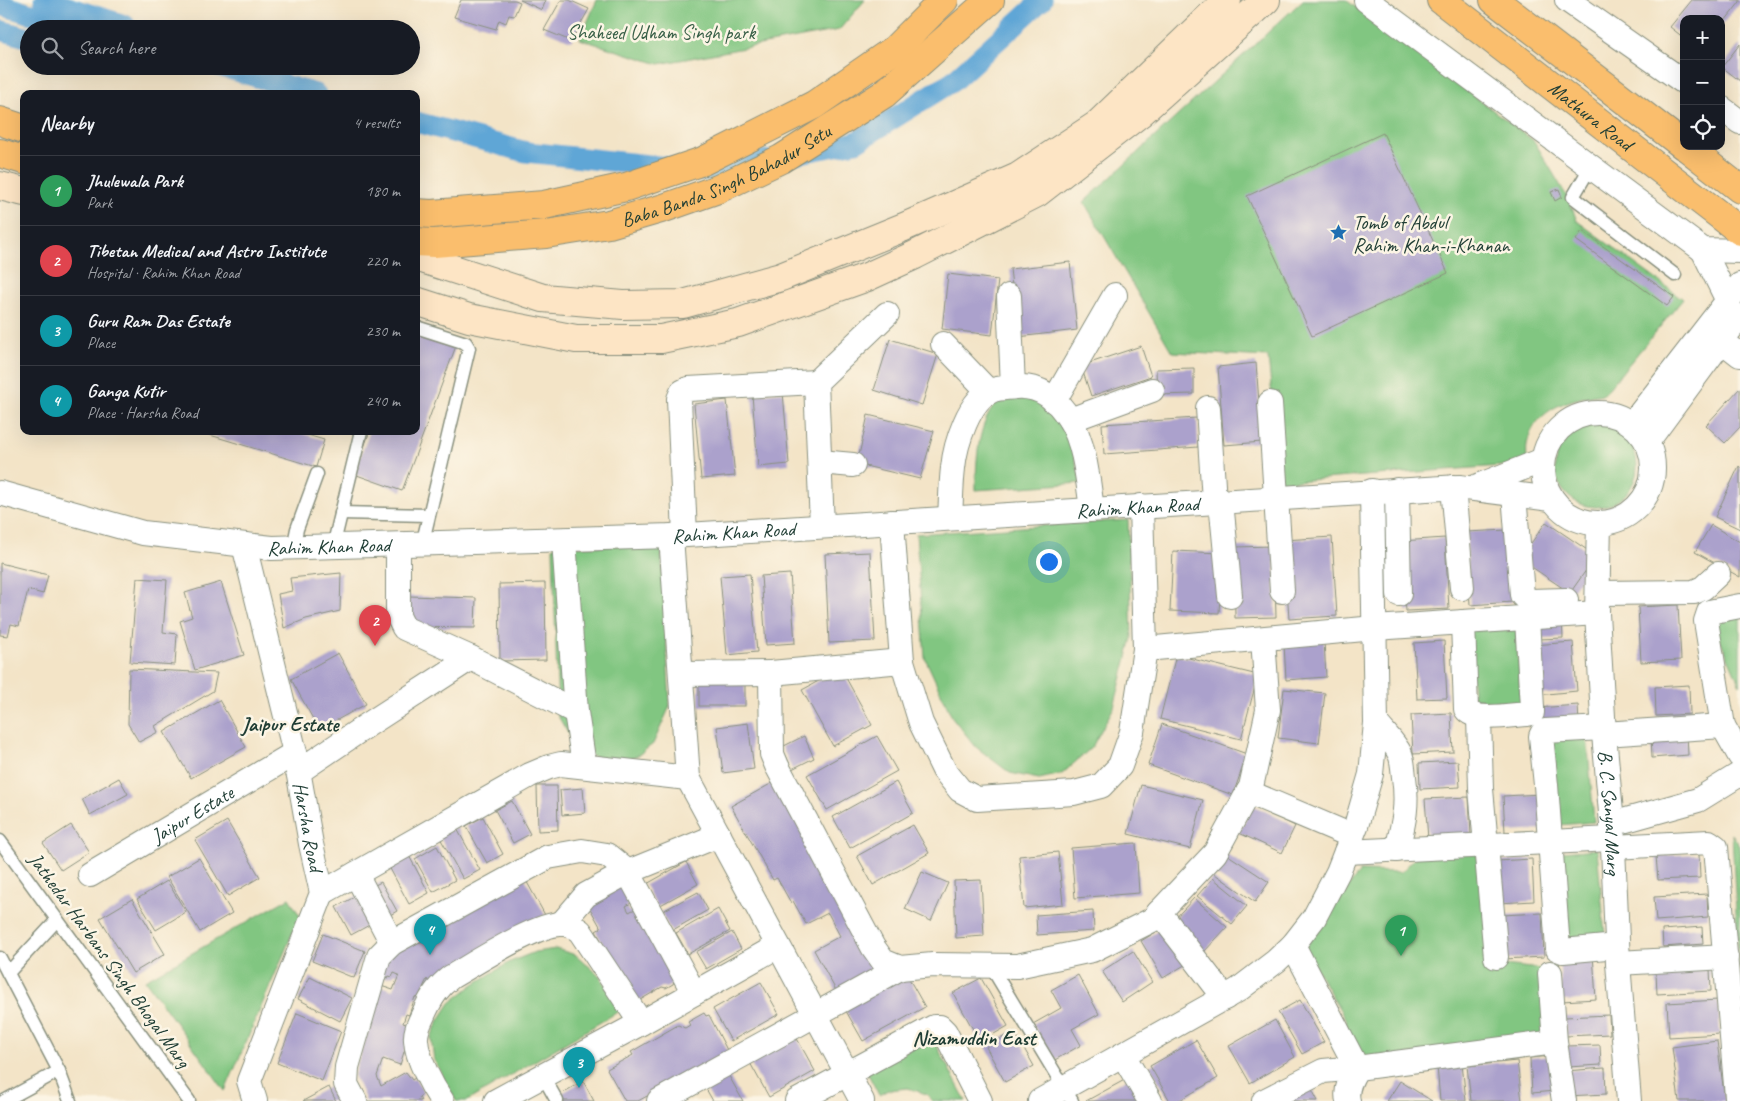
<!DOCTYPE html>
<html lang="en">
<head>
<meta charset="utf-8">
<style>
  :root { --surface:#171b24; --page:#242831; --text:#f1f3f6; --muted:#9ea1a6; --line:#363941; --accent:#0b8043 }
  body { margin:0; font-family:Caveat,sans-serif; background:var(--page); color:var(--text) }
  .controls { position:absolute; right:15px; top:15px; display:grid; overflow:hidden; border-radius:10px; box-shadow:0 5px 20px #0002 }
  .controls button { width:45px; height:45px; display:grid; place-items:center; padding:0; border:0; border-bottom:1px solid var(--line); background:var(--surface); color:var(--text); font:25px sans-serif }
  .you { position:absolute; left:1048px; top:561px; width:18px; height:18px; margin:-12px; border:4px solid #fff; border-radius:50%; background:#1a73e8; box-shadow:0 0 0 8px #1a73e833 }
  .badge { display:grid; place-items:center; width:32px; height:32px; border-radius:50%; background:var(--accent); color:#fff; font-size:16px; font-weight:700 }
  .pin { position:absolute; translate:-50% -41px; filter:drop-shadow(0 1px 2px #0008) }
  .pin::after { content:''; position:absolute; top:26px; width:18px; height:15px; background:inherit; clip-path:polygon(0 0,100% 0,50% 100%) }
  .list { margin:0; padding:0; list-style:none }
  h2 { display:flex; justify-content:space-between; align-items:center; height:65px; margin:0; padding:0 20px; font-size:21px }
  h2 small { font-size:16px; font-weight:400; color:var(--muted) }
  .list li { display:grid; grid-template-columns:32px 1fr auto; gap:15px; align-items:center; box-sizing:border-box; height:70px; padding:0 20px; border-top:1px solid var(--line) }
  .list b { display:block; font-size:19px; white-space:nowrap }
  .list p { margin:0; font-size:16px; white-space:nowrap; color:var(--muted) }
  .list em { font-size:16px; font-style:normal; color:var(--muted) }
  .icon { flex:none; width:28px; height:28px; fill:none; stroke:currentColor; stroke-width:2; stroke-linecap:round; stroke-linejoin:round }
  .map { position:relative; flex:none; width:1740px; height:1101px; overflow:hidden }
  .search { position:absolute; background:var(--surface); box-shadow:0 5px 20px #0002; left:20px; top:20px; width:400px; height:55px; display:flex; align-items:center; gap:12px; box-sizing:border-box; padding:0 18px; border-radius:28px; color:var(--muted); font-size:19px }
  .panel { position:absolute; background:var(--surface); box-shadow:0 5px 20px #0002; left:20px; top:90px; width:400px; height:345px; border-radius:10px }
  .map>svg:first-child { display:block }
</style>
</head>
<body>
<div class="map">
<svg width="1740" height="1101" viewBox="0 0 1740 1101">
  <rect width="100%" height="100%" fill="#fcf5e5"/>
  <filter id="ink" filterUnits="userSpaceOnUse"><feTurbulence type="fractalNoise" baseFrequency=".02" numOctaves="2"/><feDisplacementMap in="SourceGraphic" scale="10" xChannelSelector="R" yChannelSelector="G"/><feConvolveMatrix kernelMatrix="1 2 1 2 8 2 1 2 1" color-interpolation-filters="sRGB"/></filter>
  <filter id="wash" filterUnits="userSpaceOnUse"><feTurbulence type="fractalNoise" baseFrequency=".0096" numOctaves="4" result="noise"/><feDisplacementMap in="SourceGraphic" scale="20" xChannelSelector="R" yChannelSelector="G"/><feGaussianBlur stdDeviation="1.12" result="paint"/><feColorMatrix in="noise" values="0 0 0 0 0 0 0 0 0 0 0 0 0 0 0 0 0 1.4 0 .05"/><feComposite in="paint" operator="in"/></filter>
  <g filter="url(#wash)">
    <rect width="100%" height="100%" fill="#f3e4c7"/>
    <g fill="#81c681" stroke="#50825a">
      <polygon points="597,0 865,0 839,30 659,64 580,39"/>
      <path d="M1303,0H1346L1534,141L1569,200L1577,221L1683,299L1604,394C1572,398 1535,407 1527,444C1526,450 1527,458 1527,464L1281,482L1268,357L1172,352L1084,202Z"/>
      <path d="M1039,394L1069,434L1081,483L976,490C976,462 977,408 1008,396C1016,393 1030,395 1039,394Z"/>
      <circle cx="1596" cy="466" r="41"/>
      <polygon points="1128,520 1132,638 1114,707 1092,747 1062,774 1039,779 1010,773 976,747 952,717 925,658 916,534"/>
      <polygon points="661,545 670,706 653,744 637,756 614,764 591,755 573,742 558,716 553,547"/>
      <polygon points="1740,612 1740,685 1713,623"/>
      <polygon points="1516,626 1521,702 1474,705 1468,630"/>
      <polygon points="1587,736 1594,822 1559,825 1551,739"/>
      <polygon points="1732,834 1740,846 1740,991"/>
      <polygon points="1597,849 1605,935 1569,938 1562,852"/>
      <polygon points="1476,850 1494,964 1542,969 1549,1035 1350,1063 1346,1020 1304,948 1360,871 1401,872 1422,851"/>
      <polygon points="289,898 300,916 225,1091 145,980"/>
      <polygon points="556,949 576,955 600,976 621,1010 467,1101 456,1101 434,1060 431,1037 439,1020 450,1003 474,984 510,962 535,952"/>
      <polygon points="932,1037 966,1101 933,1101 926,1094 908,1088 888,1090 879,1095 867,1072"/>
    </g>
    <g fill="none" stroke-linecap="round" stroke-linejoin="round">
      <g stroke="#5fa6d6" stroke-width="21">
        <polyline points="44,0 125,25 119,29"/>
        <polyline points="0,5 84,29"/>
        <polyline points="0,30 29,38"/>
        <polyline points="218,66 316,94"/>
        <polyline points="416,122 526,152 706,171 765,160"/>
        <polyline points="795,154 856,142 953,81 1042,0"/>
      </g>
    </g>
    <g id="blocks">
      <g fill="#aba1cc">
        <polygon points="461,0 515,0 520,2 514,16 509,15 506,23 499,20 496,29 454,17"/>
        <polygon points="520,0 546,0 542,10"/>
        <polygon points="561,0 569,0 589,9 571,41 544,30"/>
        <polygon points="1692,0 1740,0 1740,2 1721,26 1721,19 1684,19 1684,38 1670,27"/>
        <polygon points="1740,44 1740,81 1722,67"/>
        <polygon points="1383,133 1448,273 1312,336 1247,196"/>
        <polygon points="1559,189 1562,197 1555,201 1551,192"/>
        <polygon points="1582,231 1674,297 1667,306 1576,240"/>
        <polygon points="1070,262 1077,330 1018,337 1010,269"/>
        <polygon points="948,274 998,280 992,335 942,329"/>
        <polygon points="416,331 456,346 402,491 354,474 370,431 416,431"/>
        <polygon points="890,339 938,354 922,405 874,390"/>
        <polygon points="1141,346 1151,376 1091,396 1081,366"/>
        <polygon points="1256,363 1262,442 1224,445 1218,367"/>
        <polygon points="1194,368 1194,394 1157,395 1156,369"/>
        <polygon points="1740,388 1740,427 1725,443 1706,425"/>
        <polygon points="783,392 789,464 758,467 752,395"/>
        <polygon points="727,400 735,476 701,479 694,404"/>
        <polygon points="868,415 934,431 920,479 857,464"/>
        <polygon points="1197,418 1198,447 1104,454 1102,424"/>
        <polygon points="294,431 324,440 316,467 200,432"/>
        <polygon points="1739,466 1740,467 1740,529 1715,517"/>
        <polygon points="1546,522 1596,556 1570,593 1520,559"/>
        <polygon points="1711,525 1740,542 1740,577 1695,552"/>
        <polygon points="1508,530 1512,602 1470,605 1466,532"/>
        <polygon points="1332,537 1337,616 1289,619 1284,540"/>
        <polygon points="1445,538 1449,609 1406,611 1401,541"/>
        <polygon points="1274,546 1276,617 1235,618 1234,547"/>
        <polygon points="1173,551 1222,553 1219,613 1170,611"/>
        <polygon points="870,552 875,641 829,643 825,554"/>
        <polygon points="0,563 48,575 43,594 28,590 19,626 11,624 8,636 0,635"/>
        <polygon points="341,573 340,611 306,619 284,628 278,594 292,591 290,578"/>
        <polygon points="750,574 757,652 727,655 720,576"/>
        <polygon points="790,574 795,643 766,645 761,576"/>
        <polygon points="137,578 167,580 163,632 177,634 175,665 130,662"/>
        <polygon points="221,582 244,655 195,670 180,621 192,617 185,593"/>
        <polygon points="545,583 546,660 500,661 499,584"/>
        <polygon points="408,596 476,598 475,628 407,627"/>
        <polygon points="1678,605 1681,660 1641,662 1638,607"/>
        <polygon points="1562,619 1563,638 1539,639 1538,620"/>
        <polygon points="1324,641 1326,677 1286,680 1284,644"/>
        <polygon points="1444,641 1447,698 1417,699 1414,643"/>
        <polygon points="1573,642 1577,691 1537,695 1533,645"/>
        <polygon points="338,653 366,704 319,730 291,679"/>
        <polygon points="1176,655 1258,675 1241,739 1160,719"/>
        <polygon points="129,669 217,673 213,691 155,726 158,732 139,742 128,724"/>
        <polygon points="841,669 872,725 833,746 802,690"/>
        <rect x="699" y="678" width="46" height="28"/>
        <polygon points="1689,685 1690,714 1656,716 1655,687"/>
        <polygon points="1284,689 1325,693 1319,743 1278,738"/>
        <polygon points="219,700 246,747 191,778 164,732"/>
        <polygon points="1578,705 1579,724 1538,726 1537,708"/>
        <polygon points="1451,713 1453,752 1413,754 1411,715"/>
        <polygon points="748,723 754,769 723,773 717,727"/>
        <polygon points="1162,724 1247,754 1233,795 1148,765"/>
        <polygon points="1687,733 1688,755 1652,758 1651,735"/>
        <polygon points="804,736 814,758 792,769 782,747"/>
        <polygon points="877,736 897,771 827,810 807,775"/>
        <polygon points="1458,761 1460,787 1420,789 1419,763"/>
        <polygon points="119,778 128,794 90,815 82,799"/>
        <polygon points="774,782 883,974 840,998 814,950 840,936 828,913 806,924 793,901 791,903 777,878 773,880 731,806"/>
        <polygon points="896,782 913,813 850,848 833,817"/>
        <polygon points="1141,785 1203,800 1190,849 1128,834"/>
        <polygon points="537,786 557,786 558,830 538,831"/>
        <polygon points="583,788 585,813 562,815 560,790"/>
        <polygon points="1542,794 1544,830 1505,832 1503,796"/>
        <polygon points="1469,797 1471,836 1428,839 1425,799"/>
        <polygon points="512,801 530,834 513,843 495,810"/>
        <polygon points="1252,805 1295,826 1282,853 1239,833"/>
        <polygon points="483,817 503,854 487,863 466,826"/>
        <polygon points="227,821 260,877 228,896 195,840"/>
        <polygon points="71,825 89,852 61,870 43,843"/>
        <polygon points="913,825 929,853 873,885 857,856"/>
        <polygon points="456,827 480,870 463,879 439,836"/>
        <polygon points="1136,843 1139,893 1075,898 1071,848"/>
        <polygon points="437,846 455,880 433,892 415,859"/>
        <polygon points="407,852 429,893 409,904 387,863"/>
        <polygon points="1058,852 1063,904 1024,908 1019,856"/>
        <polygon points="1225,853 1269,882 1255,902 1212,872"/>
        <polygon points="1699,854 1700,878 1658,880 1656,856"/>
        <polygon points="199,858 232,913 200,932 167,877"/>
        <polygon points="1532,859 1534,901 1499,903 1497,861"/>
        <polygon points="686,862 698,884 657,907 645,885"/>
        <polygon points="922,872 948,883 931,921 905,909"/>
        <polygon points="523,875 545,915 430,985 427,979 418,998 415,997 409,1015 406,1014 403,1023 412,1026 400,1065 383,1059 377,1076 381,1086 406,1072 412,1080 415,1078 424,1093 419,1097 421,1101 366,1101 354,1075 361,1052 375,1012 366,1009 375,984 393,990 399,975 394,973 392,977 389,976 388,978 378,975 387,954"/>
        <polygon points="1213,878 1247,906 1232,924 1197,896"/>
        <polygon points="981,880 984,936 956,938 954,881"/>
        <polygon points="167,881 186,912 156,930 137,899"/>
        <polygon points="381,882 397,911 383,919 367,889"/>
        <polygon points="623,883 633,902 626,906 629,912 639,907 674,981 673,984 666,988 662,987 635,1003 596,931 601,928 587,903"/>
        <polygon points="698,892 708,910 671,931 661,912"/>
        <polygon points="1707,894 1708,917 1656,921 1654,897"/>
        <polygon points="358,895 373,923 351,935 336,907"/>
        <polygon points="1194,898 1227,927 1204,952 1171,923"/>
        <polygon points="132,899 165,954 133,973 100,918"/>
        <polygon points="718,909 730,931 688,954 676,933"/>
        <polygon points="1093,911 1094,931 1037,935 1036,915"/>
        <polygon points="1542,913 1544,957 1503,959 1501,915"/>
        <polygon points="1166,926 1188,963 1163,978 1141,941"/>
        <polygon points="1702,927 1703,944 1663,947 1662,930"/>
        <polygon points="732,932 741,949 706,969 696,952"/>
        <polygon points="323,934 365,951 354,978 312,961"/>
        <polygon points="1133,951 1152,982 1122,1002 1102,971"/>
        <polygon points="1593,954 1596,999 1562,1001 1559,956"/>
        <polygon points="1710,969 1711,991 1657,994 1656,972"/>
        <polygon points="904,970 925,1007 863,1041 842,1004"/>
        <polygon points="1078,975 1099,1014 1072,1029 1081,1045 1053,1061 1033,1024 1061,1008 1051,990"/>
        <polygon points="310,977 352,998 340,1021 298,999"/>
        <polygon points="981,978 1008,1026 980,1042 953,993"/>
        <polygon points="761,982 779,1014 731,1041 713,1009"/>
        <polygon points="1300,1000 1324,1042 1302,1054 1278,1012"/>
        <polygon points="1718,1000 1720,1034 1669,1037 1667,1003"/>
        <polygon points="297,1013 341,1031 322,1081 277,1063"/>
        <polygon points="704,1013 706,1016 709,1015 728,1052 638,1101 625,1101 607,1069 633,1055 631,1052 678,1025 685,1028 690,1025 688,1022"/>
        <polygon points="1609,1015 1610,1034 1566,1036 1565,1017"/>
        <polygon points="1275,1020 1295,1057 1250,1083 1229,1046"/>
        <polygon points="1014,1031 1034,1066 1005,1082 986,1047"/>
        <polygon points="795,1035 815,1071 769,1097 749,1061"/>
        <polygon points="1196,1040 1218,1078 1178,1101 1170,1101 1150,1066"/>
        <polygon points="1717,1041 1725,1101 1679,1101 1672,1047"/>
        <polygon points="1600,1045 1601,1065 1568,1067 1567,1046"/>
        <polygon points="1552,1056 1555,1091 1532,1093 1530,1058"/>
        <polygon points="1517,1061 1522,1101 1471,1101 1467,1066"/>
        <polygon points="1462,1063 1466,1101 1440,1101 1437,1066"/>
        <polygon points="1605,1068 1606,1094 1567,1096 1565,1071"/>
        <polygon points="725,1069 743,1101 713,1101 702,1082"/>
        <polygon points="1130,1077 1143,1101 1086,1101"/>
        <polygon points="1307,1080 1318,1101 1276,1101"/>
        <polygon points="583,1081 594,1101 562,1101 559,1095"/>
        <polygon points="1400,1081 1432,1101 1387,1101"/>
        <polygon points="329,1087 336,1101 303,1101"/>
      </g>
    </g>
  </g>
  <g filter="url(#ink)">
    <use href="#blocks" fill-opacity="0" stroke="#89907e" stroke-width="1"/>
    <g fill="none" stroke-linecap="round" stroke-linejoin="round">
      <defs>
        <g id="lane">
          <polyline points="1591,166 1573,197 1675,275"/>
          <polyline points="416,327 466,343 469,348 422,545"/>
          <polyline points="341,513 428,515"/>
          <polyline points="333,547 361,431"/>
          <polyline points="293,548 297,529 317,474"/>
          <polyline points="0,841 189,1101"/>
          <polyline points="0,958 59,1071 70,1101"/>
          <polyline points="990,965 1072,1101"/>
          <polyline points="8,973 57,920"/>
          <polyline points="543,1076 557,1101"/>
          <polyline points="4,1101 59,1071"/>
        </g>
        <g id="street">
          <polyline points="1366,0 1703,250 1740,251"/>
          <polyline points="1567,0 1684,82"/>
          <polyline points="1721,108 1740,122"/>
          <polyline points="1703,250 1728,301"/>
          <polyline points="1009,296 1013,387"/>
          <polyline points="1708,330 1740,355"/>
          <polyline points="943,344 989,392"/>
          <polyline points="1054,401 1115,295"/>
          <polyline points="1270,403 1282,591"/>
          <polyline points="1208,408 1214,501"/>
          <circle cx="1598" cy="468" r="55"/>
          <polyline points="1070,420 1152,390"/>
          <polyline points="1632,424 1740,285"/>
          <polyline points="1647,442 1740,316"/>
          <polyline points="820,462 853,465"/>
          <polyline points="1453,487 1462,588"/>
          <polyline points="1473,488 1543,460"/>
          <polyline points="1397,490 1399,594"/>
          <path id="s1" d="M0,493L143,533L272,548L671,536L1459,487L1551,499"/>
          <polyline points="1514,494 1522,595 1526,599 1530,601 1566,600"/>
          <polyline points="1221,501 1230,596"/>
          <path d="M950,518C951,502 951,485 953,468C955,446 969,398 993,390C999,388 1008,388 1015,387C1041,385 1057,399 1070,420C1085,444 1088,482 1092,509"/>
          <polyline points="892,522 902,661 921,723 944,770 960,790 977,799 1074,793 1101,786 1120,766 1132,732 1145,649 1141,506"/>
          <path id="s2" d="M1599,523L1597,613L1604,734L1612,824L1618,963L1629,1101"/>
          <polyline points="822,526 816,382 887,314"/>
          <polyline points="685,535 679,399 682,392 688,389 816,382"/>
          <polyline points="671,536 688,778 862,1101"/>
          <polyline points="564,540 576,712 584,765"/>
          <path id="s3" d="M244,545L295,753L311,844L322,893L249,1081L255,1101"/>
          <polyline points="398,546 398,616 404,628 471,658 576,712"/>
          <polyline points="1598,593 1694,592 1703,588 1718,574"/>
          <polyline points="1740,606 1709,612 1706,621 1723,726 1740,756"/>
          <path d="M1463,622L1466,709C1474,722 1512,715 1527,714L1532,713V708L1527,618"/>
          <polyline points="1145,649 1375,628 1597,613"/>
          <polyline points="902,661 771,673 772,754 777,766 873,947 883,961 900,968 933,965 1017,966 1092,950 1152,920 1215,853 1251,787 1268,710 1263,639"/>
          <polyline points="681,674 771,673"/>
          <polyline points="1479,717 1481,789 1496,957"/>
          <path d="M1376,723C1384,733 1395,743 1400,754C1403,761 1403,769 1404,777C1408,806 1404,821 1397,850"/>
          <polyline points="1604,728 1545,731 1543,732 1541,736 1546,785 1558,949 1563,951 1617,946"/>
          <polyline points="1604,734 1723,726"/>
          <polyline points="298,772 369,724 471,658"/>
          <polyline points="1248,792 1352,836"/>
          <polyline points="1612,824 1698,800 1740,774"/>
          <polyline points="1613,847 1709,842 1716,847 1737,1097"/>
          <polyline points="1346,852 1612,839"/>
          <polyline points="356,874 392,943"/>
          <path id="s4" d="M90,875L295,753"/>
          <polyline points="322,893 530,775 549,767 561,764 688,778"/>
          <polyline points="1159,912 1225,998"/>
          <polyline points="562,923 586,895 628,872 719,835"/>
          <path d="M1293,945L1357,1068C1351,1078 1345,1089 1348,1101"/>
          <polyline points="1618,963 1726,957"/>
          <polyline points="1550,973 1555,1042 1564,1101"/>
          <polyline points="1123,1055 1150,1101"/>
          <polyline points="355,1101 346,1084 347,1067 379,956 392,943 548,857 582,851 607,855 628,872 694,993"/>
          <path d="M442,1101C432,1086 417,1059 416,1040C415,1030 421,1020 425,1011C432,996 438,987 451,977C474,964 538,922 563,924C570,924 574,927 580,931L641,1023"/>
          <polyline points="496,1101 641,1023 778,946"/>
          <polyline points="659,1101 900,968"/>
          <polyline points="797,1101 934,1027 940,1027 945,1032 980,1101"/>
          <polyline points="1040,1101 1238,990 1276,961 1293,945 1314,918 1338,872 1356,826 1371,774 1376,723 1372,491"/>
          <polyline points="1264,1101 1323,1071 1357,1068 1555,1042"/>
        </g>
        <g id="secondary">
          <polyline points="0,186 24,192"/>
          <polyline points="416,257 543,298 623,305 683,304 781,277 904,227 1018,177 1097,125 1227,0"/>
          <polyline points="416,301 469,318 576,339 661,339 738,323 867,277 915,255 1037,193 1139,114 1266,0"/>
        </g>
        <g id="primary">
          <path id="s5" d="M1441,0L1740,231"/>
          <polyline points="1494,0 1684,146"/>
          <polyline points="1685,146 1740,189"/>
        </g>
        <g id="highway">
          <polyline points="0,121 24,129"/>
          <polyline points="0,153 24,160"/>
          <polyline points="416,213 432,214 544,205 626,187 703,161 814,105 895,49 944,0"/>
          <path id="s6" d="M416,242L434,243L546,234L609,224L664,208L718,189L781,159L884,94L990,0"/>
        </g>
      </defs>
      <use href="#lane" stroke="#89907e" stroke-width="15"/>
      <use href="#street" stroke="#89907e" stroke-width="26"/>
      <use href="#secondary" stroke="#89907e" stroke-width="30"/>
      <use href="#primary" stroke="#89907e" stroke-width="30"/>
      <use href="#highway" stroke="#89907e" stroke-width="30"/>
      <use href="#lane" stroke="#fff" stroke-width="12"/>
      <use href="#street" stroke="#fff" stroke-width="24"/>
      <use href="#secondary" stroke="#fde5c5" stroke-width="28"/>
      <use href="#primary" stroke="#fabe6d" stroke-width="28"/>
      <use href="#highway" stroke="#fabe6d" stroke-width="28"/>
    </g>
  </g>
  <defs>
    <symbol id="sight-bare" viewBox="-9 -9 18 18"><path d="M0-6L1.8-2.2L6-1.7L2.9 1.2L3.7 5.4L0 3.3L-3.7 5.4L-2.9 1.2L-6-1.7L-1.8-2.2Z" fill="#1f6fb2" stroke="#fcf5e5" stroke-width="2.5" paint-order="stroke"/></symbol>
  </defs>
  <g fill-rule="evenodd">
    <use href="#sight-bare" x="1326" y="220" width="25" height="25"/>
  </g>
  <g text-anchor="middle" stroke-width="5" stroke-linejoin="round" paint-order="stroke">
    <g font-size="20" fill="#385f47" stroke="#fcf5e5">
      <text x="661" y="39">Shaheed Udham Singh park</text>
    </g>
    <g font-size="20" fill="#1f3d34" stroke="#fcf5e5">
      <text dy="7" stroke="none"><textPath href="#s5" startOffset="189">Mathura Road</textPath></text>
      <text dy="7" stroke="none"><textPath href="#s6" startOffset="321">Baba Banda Singh Bahadur Setu</textPath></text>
      <text dy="7" stroke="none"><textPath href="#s1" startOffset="1145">Rahim Khan Road</textPath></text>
      <text dy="7" stroke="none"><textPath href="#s1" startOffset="740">Rahim Khan Road</textPath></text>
      <text dy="7" stroke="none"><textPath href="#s1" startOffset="335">Rahim Khan Road</textPath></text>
      <text dy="7" stroke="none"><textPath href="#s2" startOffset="290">B. C. Sanyal Marg</textPath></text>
      <text dy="7" stroke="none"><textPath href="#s4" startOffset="119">Jaipur Estate</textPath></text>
      <text dy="7" stroke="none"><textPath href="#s3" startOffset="289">Harsha Road</textPath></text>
      <text transform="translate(110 960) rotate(54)" y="7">Jathedar Harbans Singh Bhogal Marg</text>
    </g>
    <g font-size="20" fill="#1f3d34" stroke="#fcf5e5" text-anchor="start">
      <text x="1353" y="229">Tomb of Abdul<tspan x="1353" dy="23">Rahim Khan-i-Khanan</tspan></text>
    </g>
    <g font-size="21" font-weight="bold" fill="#1f3d34" stroke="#fcf5e5">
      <text x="290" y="731">Jaipur Estate</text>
      <text x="974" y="1045">Nizamuddin East</text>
    </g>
  </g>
</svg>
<div class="controls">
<button>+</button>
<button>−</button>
<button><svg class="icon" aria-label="locate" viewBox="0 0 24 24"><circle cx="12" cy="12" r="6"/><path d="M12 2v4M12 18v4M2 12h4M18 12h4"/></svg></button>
</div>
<div class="you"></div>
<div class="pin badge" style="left:1401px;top:956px;background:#2e9e5b">1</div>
<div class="pin badge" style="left:375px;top:646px;background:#e0444e">2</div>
<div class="pin badge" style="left:579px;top:1088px;background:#0f9aa8">3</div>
<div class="pin badge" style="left:430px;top:955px;background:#0f9aa8">4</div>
<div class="search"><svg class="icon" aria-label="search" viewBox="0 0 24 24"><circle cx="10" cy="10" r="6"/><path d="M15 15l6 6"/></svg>Search here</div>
<section class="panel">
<h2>Nearby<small>4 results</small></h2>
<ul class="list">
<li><span class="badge" style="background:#2e9e5b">1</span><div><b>Jhulewala Park</b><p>Park</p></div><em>180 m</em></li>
<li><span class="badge" style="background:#e0444e">2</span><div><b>Tibetan Medical and Astro Institute</b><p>Hospital · Rahim Khan Road</p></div><em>220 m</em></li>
<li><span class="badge" style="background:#0f9aa8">3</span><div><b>Guru Ram Das Estate</b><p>Place</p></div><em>230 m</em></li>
<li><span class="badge" style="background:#0f9aa8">4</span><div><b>Ganga Kutir</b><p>Place · Harsha Road</p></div><em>240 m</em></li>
</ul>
</section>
</div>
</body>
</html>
